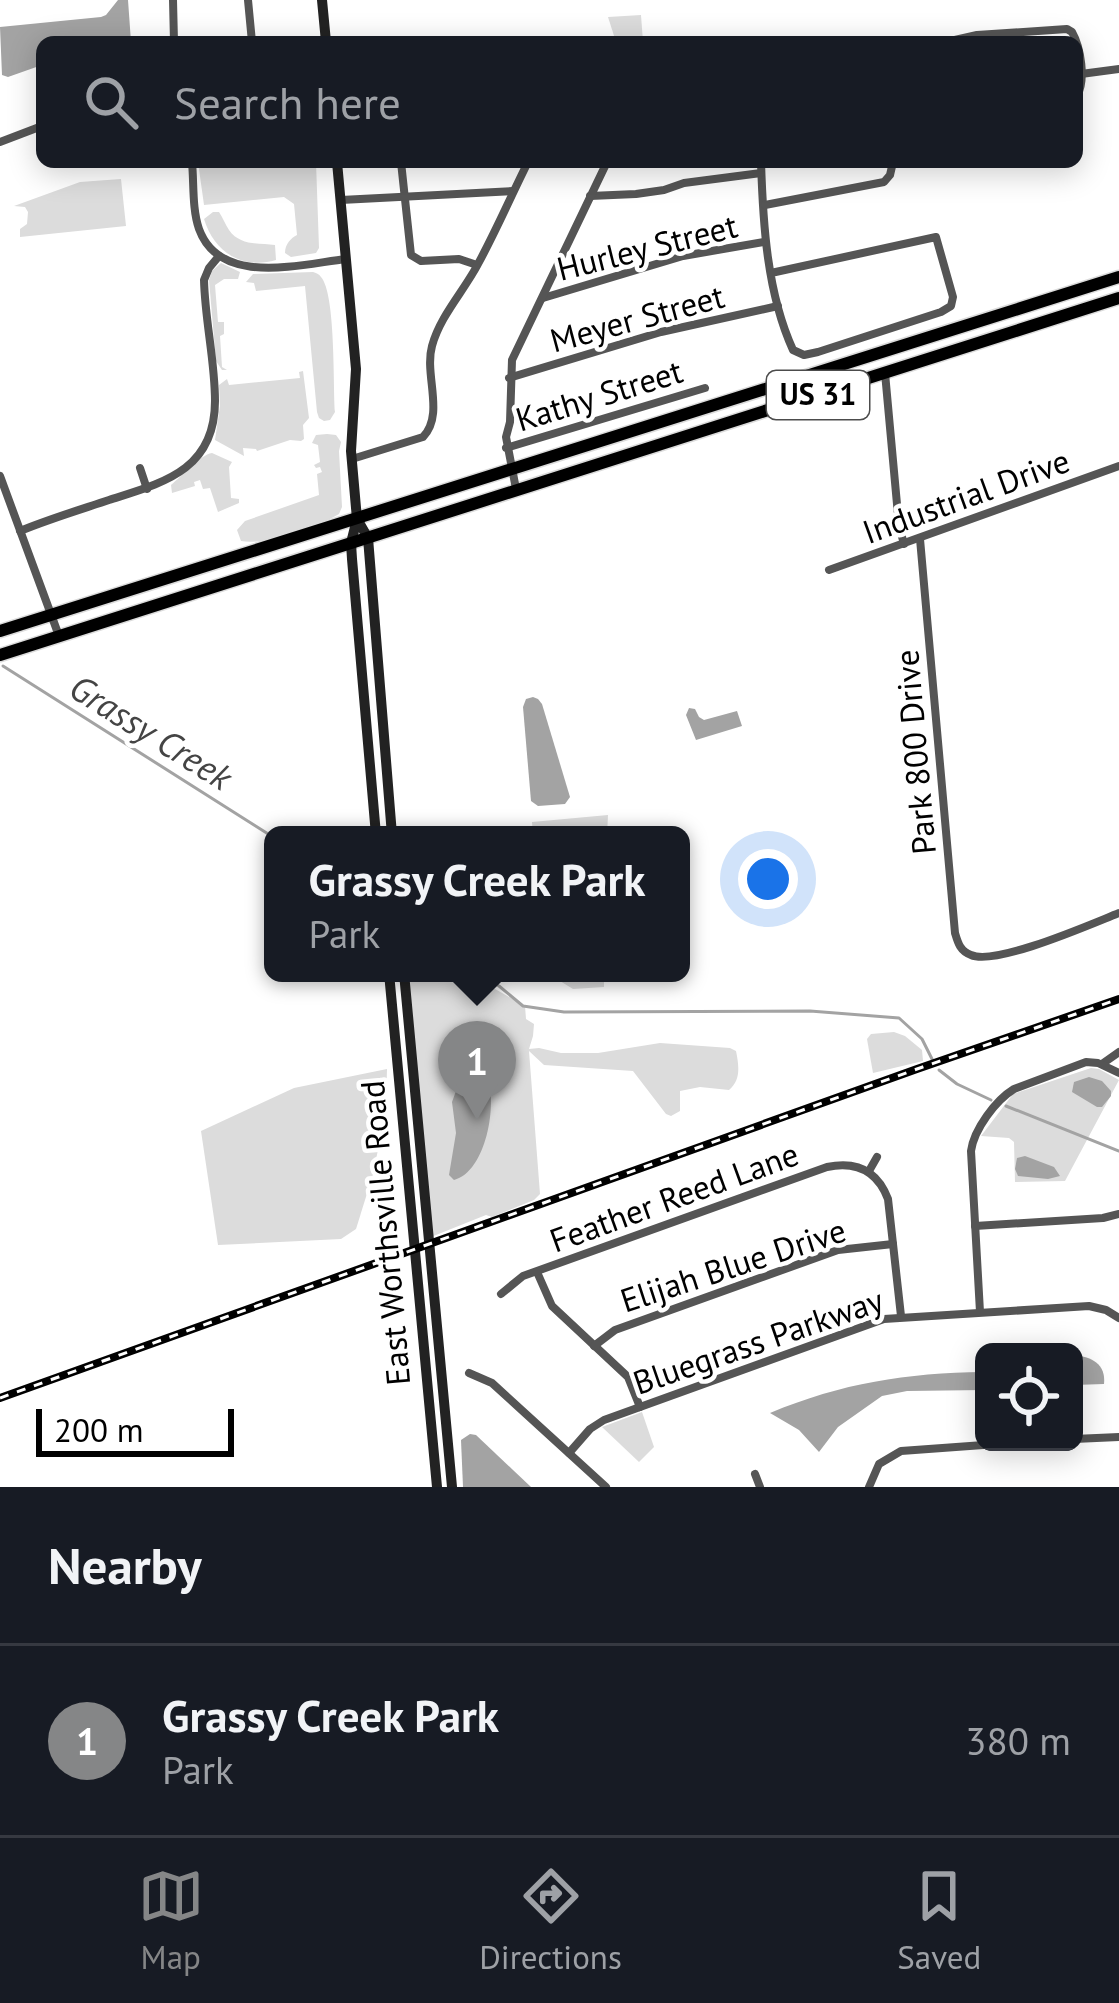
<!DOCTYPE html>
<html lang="en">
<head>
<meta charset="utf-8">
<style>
  :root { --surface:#171b24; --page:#242831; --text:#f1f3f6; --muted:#9ea1a6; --line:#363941; --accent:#858687 }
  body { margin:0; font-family:"PT Sans",sans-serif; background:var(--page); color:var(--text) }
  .controls { position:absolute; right:36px; bottom:36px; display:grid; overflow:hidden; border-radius:18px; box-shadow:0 6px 30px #0003 }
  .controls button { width:108px; height:108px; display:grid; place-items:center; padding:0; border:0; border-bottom:3px solid var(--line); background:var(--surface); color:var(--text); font:60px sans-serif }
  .scale { position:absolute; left:36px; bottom:30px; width:198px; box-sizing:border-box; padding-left:12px; border:6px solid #000; border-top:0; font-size:33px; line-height:42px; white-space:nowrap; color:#000; -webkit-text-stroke:9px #fff; paint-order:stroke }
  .you { position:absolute; left:768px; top:879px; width:42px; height:42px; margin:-30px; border:9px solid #fff; border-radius:50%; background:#1a73e8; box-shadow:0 0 0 18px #1a73e833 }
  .badge { display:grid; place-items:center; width:78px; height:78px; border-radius:50%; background:var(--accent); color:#fff; font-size:39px; font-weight:700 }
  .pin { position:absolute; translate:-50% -99px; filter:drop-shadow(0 3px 6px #0008) }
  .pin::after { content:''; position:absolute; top:63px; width:42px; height:36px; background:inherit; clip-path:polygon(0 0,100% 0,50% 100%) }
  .popup { position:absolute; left:264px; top:826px; width:426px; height:156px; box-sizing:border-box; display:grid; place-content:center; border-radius:18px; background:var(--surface); filter:drop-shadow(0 3px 9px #0005); font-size:39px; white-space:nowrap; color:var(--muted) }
  .popup b { font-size:45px; color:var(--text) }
  .popup::after { content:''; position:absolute; left:50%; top:100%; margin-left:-24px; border:24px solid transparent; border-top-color:var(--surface) }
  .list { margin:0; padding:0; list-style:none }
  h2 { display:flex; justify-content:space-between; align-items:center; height:156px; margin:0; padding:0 48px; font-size:51px }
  h2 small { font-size:39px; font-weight:400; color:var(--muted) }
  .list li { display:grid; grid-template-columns:78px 1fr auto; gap:36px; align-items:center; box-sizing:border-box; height:192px; padding:0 48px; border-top:3px solid var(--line) }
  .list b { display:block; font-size:45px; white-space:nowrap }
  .list p { margin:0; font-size:39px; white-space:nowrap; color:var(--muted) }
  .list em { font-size:39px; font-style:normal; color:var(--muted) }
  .icon { flex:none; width:66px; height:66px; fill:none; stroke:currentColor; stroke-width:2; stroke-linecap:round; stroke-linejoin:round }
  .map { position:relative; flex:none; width:1119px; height:1487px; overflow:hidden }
  .search { position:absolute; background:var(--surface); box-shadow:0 6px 30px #0003; left:36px; right:36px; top:36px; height:132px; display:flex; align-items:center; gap:30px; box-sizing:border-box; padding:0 42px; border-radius:18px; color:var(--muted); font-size:45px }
  .sheet { height:348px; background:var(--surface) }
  nav { display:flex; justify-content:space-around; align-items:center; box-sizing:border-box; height:168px; border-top:3px solid var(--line); background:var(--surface); font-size:33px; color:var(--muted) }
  nav a { display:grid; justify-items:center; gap:6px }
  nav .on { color:var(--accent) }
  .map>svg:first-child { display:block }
</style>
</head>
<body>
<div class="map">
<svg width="1119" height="1487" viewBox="0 0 1119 1487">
  <rect width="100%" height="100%" fill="#fff"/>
  <g fill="#dcdcdc">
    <polygon points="641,15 643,42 616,42 608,17"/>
    <path d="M198,162H316L319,248L316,253L291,257L285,253C285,244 291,238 297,235L294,204L284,197L204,205Z"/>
    <polygon points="121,179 126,226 20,237 20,229 27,224 28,212 25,207 14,206 80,182"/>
    <path d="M213,212H219C223,218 225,224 229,230C240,246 259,243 275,245L276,260C242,270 214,252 204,219Z"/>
    <polygon points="221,263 240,272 238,279 224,279 215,285 218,322 224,322 224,334 220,336 222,367 227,370 222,370 216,361 209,280 212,271"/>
    <path d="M313,272C316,273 319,274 321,277C336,294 333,386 335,412L330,420L324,421L319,418L317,412L305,286L256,291L254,283L246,282L253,274Z"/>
    <polygon points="303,371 309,418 303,425 304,439 301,441 290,440 257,451 256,449 243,448 244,456 215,440 220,406 219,385 227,379 229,385 300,378 299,372"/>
    <path d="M327,434L336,435L341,442L339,451L342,507L339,514C318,527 265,546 241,541L237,530L245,521L319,495L317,474L322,472L320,467L316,468L314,465L320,462L318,445L312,443L316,435Z"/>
    <path d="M212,453L232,462L229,467L231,498L239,499V503L218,512L210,488L203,489L200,480L194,482L195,486L172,493L171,485C182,476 200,455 212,453Z"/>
    <polygon points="608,815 607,835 533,835 532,822"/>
    <path d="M408,973H467L525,1006L526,1019L534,1024L533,1036L529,1049L539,1048L561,1053H598L660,1043L730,1048L736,1051C739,1066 741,1080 729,1090L700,1087L680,1091V1111L671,1116L666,1114L633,1071L544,1065L529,1051L540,1194L534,1200L492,1217L486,1215L431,1237Z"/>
    <polygon points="547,973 604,973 604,987 573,989"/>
    <polygon points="894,1032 905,1036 922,1050 923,1061 873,1073 867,1039 871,1034"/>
    <polygon points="1091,1068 1099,1069 1119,1080 1065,1181 1015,1182 1014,1142 1009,1138 981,1136 1013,1094"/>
    <polygon points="387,1069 386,1106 374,1171 356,1229 341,1239 218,1245 201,1131 294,1088"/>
    <polygon points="642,1412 654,1447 639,1462 602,1427"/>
  </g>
  <g fill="#a3a3a3">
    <polygon points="118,0 128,0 131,42 42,42 42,65 8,77 2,75 0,27 101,17 106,15"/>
    <polygon points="533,697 538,699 542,704 570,797 565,804 538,806 531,801 523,707 526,699"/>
    <polygon points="689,708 695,709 699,717 704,720 737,711 742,726 696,740 686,715"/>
    <path d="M470,1076L487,1077C498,1104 486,1172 454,1180L449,1175L456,1133L452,1102L456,1091Z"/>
    <polygon points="1089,1077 1102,1081 1111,1091 1111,1096 1102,1107 1097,1107 1072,1092 1074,1082"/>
    <polygon points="1025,1156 1054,1167 1060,1176 1048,1179 1018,1176 1015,1169 1017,1158"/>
    <path d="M1074,1355C1092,1357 1106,1364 1104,1384L1074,1385Z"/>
    <path d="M984,1372V1390L907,1391L882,1396L838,1427L819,1452L799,1430L770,1413C842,1383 906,1373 984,1372Z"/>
    <polygon points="470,1434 476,1435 531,1487 463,1487 461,1440"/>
  </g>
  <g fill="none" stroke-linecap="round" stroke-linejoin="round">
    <g stroke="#a3a3a3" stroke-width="3">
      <polyline points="3,666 273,837"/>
      <polyline points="475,973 499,986 523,1006 564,1012 810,1011 899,1018 922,1039 933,1061"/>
      <polyline points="939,1070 957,1084 991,1100"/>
      <polyline points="1006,1106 1119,1151"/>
    </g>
    <defs>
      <g id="primary">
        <polyline points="0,631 1119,277"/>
        <polyline points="0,655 1119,298"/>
      </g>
    </defs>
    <use href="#primary" stroke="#dbdbdb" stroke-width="15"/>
    <g stroke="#555" stroke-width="8">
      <polyline points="173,0 174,42"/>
      <polyline points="248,0 252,42"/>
      <path d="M946,42L977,35L1067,29L1072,32C1081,48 1086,80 1077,96"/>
      <polyline points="1081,74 1119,69"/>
      <polyline points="0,142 42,126"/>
      <path d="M192,162C194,183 192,209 199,229C220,287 301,264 346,259"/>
      <polyline points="401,162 411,255 421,261 459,259 477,265"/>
      <path d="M761,162C763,224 767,293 793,350L804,355L818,352L941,312L951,306L953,297L936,237L771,273"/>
      <polyline points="590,196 636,194 664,190 684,183 761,173"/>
      <polyline points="341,200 513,191"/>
      <polyline points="765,205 884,182 890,175 893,162"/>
      <polyline points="543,298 683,256 764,242"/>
      <polyline points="885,373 899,526 904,544"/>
      <polyline points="509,378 661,332 778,306"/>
      <polyline points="506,448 705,388"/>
      <path d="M352,459L423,437C445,414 424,375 432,346C440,316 464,291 478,264C496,231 511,196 528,162"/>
      <polyline points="140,468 147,489"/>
      <polyline points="0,476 59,636"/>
      <polyline points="516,489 506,437 510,422 512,360 607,162"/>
      <path d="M20,531C49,519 79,510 109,500C162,483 215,471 215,401C215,361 205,321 204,280L209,268L219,256"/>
      <path d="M920,539L955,933C958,943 960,951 971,955C996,966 1091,924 1119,913"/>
      <polyline points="829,570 1119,466"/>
      <polyline points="1102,1064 1119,1052"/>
      <polyline points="869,1171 877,1157"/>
      <polyline points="975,1226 1103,1218 1119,1214"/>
      <polyline points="537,1272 552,1306 628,1377 640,1407"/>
      <path d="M501,1294L523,1276L827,1167C856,1161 877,1170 888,1199L901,1316"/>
      <path d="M980,1312L971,1151C974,1129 996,1100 1014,1089L1086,1062L1098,1063L1119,1073"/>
      <polyline points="594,1346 615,1330 838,1250 893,1244"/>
      <polyline points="469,1373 492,1383 606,1487"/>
      <polyline points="1074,1439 1119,1437"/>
      <polyline points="569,1453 590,1429 604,1420 884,1319 1089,1306 1106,1310 1119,1318"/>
      <polyline points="755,1474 760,1487"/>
      <polyline points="869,1487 879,1464 901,1451 1026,1442"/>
    </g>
    <g stroke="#222" stroke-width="10">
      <polyline points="322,0 326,42"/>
      <polyline points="337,162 356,369 351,451 357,519 351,543 352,559 376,835"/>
      <polyline points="357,519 368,538 392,835"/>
      <polyline points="389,973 437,1487"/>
      <polyline points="404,973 452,1487"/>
    </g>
    <use href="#primary" stroke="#000" stroke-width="12"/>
    <defs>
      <polyline id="rail" points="0,1398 917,1069 1119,999"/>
    </defs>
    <use href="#rail" stroke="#000" stroke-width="8"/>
    <use href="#rail" stroke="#fff" stroke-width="3" stroke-dasharray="9" stroke-linecap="butt"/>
  </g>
  <g text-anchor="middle" stroke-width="9" stroke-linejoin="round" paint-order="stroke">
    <rect fill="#fff" stroke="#4c4c4c" stroke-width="3" x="767" y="371" width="102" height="48" rx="9"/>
    <g font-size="30" font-weight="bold" fill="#000">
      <text x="818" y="405">US 31</text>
    </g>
    <g font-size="33" fill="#000" stroke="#fff">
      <text transform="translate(647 247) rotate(-14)" y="12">Hurley Street</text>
      <text transform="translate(637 318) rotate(-15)" y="12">Meyer Street</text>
      <text transform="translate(599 395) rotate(-17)" y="12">Kathy Street</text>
      <text transform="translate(966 496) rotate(-20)" y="12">Industrial Drive</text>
      <text transform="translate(915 752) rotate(-95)" y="12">Park 800 Drive</text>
      <text transform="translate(674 1197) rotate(-20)" y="12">Feather Reed Lane</text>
      <text transform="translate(385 1233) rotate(-95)" y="12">East Worthsville Road</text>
      <text transform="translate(733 1265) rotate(-18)" y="12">Elijah Blue Drive</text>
      <text transform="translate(758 1341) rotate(-19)" y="12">Bluegrass Parkway</text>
    </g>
    <g font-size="36" font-style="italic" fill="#444" stroke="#fff">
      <text transform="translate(151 732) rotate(32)" y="13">Grassy Creek</text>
    </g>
  </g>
</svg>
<div class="controls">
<button><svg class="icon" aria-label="locate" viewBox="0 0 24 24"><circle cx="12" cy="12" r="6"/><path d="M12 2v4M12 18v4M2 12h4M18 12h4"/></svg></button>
</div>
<div class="scale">200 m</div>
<div class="you"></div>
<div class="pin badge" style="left:477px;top:1120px">1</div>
<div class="popup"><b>Grassy Creek Park</b>Park</div>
<div class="search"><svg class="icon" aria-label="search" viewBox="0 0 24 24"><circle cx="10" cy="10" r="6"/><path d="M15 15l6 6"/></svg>Search here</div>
</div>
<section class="sheet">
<h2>Nearby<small></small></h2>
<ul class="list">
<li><span class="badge">1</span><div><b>Grassy Creek Park</b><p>Park</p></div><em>380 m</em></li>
</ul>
</section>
<nav>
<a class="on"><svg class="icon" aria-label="map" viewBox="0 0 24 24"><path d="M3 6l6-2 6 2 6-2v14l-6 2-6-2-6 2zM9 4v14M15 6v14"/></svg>Map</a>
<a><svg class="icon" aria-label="directions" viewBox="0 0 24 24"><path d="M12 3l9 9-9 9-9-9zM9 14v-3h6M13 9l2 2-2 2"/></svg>Directions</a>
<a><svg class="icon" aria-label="saved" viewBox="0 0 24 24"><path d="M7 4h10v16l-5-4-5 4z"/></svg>Saved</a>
</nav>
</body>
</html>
